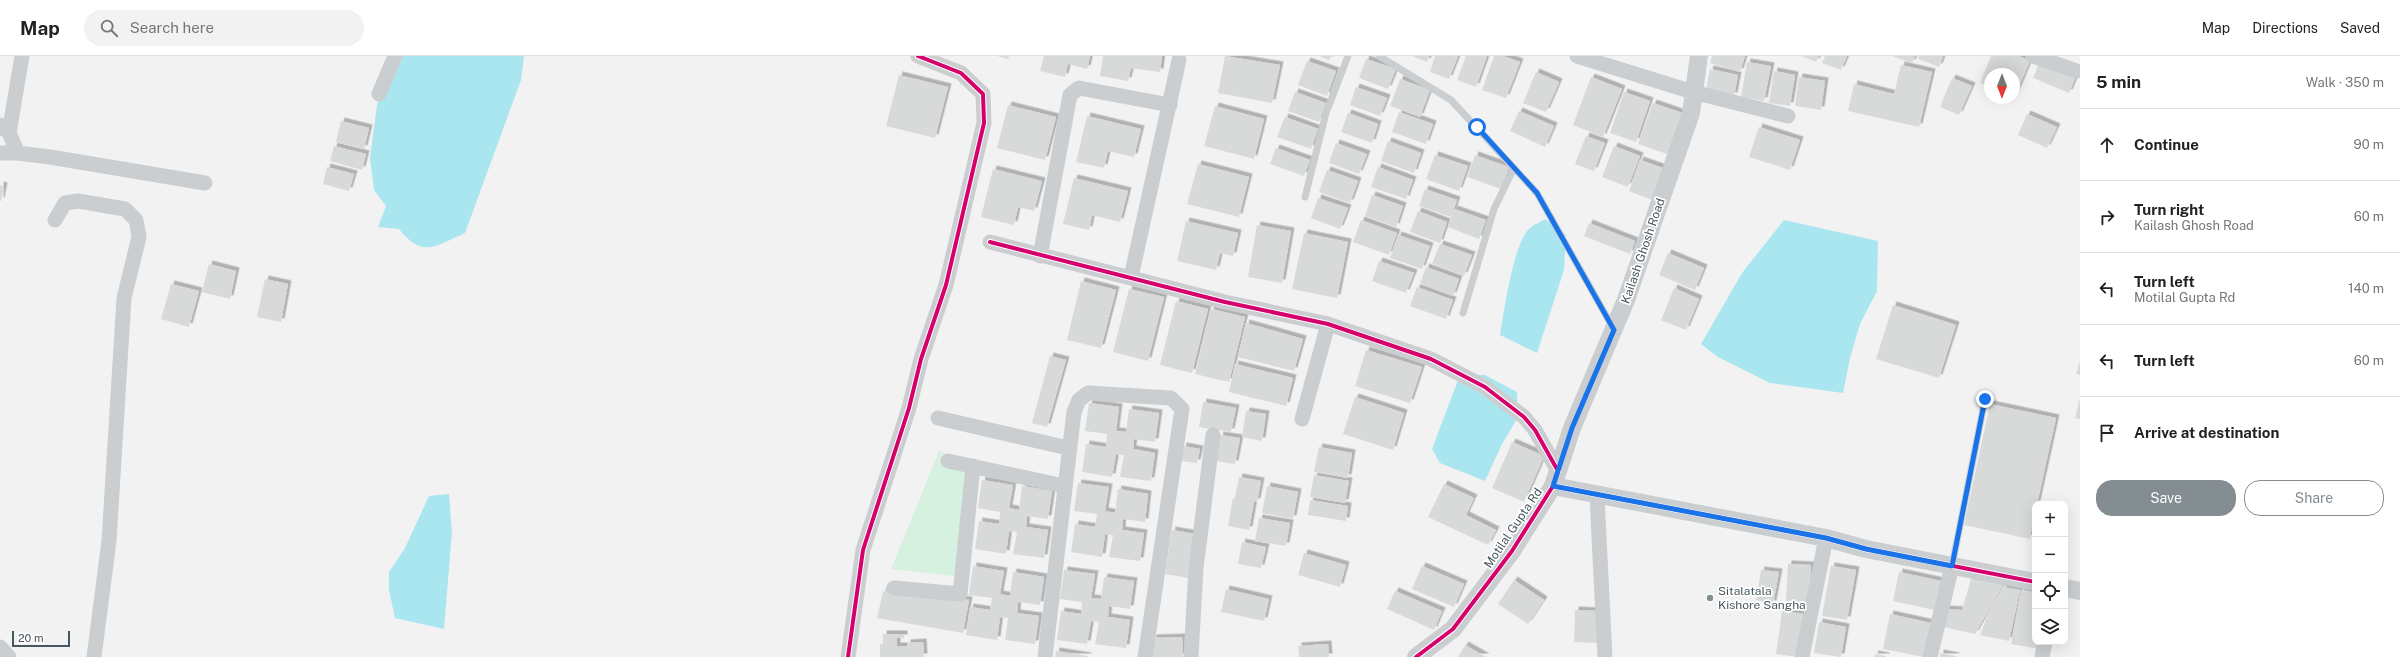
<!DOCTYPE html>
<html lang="en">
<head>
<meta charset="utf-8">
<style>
  :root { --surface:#fff; --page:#f2f2f2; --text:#222; --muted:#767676; --line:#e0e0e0; --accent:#848d92 }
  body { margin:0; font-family:"Public Sans",sans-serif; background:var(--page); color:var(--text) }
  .controls { position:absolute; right:12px; bottom:12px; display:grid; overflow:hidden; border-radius:8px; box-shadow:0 4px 16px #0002 }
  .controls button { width:36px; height:36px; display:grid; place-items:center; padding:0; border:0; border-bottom:1px solid var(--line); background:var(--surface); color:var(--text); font:20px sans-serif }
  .compass { position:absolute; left:1984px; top:12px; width:36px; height:36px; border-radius:50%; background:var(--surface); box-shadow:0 4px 16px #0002; rotate:180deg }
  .scale { position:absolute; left:12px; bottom:10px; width:58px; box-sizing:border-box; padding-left:4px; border:2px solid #48565f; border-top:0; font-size:11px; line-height:14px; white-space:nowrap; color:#48565f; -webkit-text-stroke:3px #fff; paint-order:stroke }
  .stop { position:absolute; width:12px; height:12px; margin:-9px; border:3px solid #1a73e8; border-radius:50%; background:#fff }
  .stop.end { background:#1a73e8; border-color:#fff; box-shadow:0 1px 4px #0008 }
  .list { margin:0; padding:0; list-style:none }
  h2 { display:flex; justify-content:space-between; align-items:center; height:52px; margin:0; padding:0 16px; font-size:17px }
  h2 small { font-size:13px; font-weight:400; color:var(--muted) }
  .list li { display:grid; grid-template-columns:26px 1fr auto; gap:12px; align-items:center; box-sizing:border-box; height:72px; padding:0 16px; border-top:1px solid var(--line) }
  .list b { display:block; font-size:15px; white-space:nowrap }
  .list p { margin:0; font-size:13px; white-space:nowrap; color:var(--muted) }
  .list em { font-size:13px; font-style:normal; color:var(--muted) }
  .actions { display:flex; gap:8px; padding:12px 16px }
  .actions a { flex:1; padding:9px 0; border:1px solid var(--accent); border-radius:16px; text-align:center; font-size:14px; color:var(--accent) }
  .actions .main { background:var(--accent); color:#fff }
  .icon { flex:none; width:22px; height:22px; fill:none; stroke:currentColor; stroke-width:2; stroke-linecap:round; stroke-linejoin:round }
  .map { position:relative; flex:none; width:2080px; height:601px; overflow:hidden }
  header { display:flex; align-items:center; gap:24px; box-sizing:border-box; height:56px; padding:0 20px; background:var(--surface); border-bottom:1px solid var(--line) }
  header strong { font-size:19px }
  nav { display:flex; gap:22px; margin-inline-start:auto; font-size:14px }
  .search { width:280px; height:36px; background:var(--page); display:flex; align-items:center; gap:10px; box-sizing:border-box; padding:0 14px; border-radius:22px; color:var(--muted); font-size:15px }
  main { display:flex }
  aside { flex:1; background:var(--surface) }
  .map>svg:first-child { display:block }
</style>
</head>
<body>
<header>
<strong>Map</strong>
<div class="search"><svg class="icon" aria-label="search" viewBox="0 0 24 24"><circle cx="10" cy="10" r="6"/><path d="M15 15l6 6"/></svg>Search here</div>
<nav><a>Map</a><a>Directions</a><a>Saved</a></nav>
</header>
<main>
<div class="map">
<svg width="2080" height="601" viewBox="0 0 2080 601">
  <defs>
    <filter id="shadow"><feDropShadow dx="3.5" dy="-3.5" stdDeviation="0" flood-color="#0004"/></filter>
  </defs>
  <rect width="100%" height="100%" fill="#f2f2f2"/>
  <polygon fill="#d6f1df" points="939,395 981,411 962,521 891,513"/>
  <g fill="#aae6f0">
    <path d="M398,0H524L521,24L465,177C435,190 423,203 399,173L378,171L386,150L374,134L370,102L377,49Z"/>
    <path d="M1545,163L1566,179L1564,214L1537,297L1500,279C1504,257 1513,188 1529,173C1533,169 1540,166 1545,163Z"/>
    <polygon points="1784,164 1878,185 1877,235 1860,268 1850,302 1843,337 1770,327 1718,301 1701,288 1742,217"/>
    <polygon points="1460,319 1485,319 1517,336 1518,361 1502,388 1485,425 1440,407 1432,393"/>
    <polygon points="449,438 452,476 444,573 395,562 389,534 389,516 405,492 429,440"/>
  </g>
  <g fill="#d8dada" filter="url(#shadow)">
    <polygon points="997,0 1009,0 1008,3"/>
    <polygon points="1044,0 1090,0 1087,13 1068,8 1065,21 1040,15"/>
    <polygon points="1103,0 1162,0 1160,16 1131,12 1128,25 1100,20"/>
    <polygon points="1225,0 1280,9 1272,47 1218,37"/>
    <polygon points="1319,0 1331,0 1329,4"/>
    <polygon points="1412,0 1429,0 1427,6"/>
    <polygon points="1435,0 1458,0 1449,23 1430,16"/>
    <polygon points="1466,0 1487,0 1476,31 1457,24"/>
    <polygon points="1494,0 1503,0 1520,6 1506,42 1482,34"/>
    <polygon points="1712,0 1745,0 1740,16 1710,7"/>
    <polygon points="1802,0 1819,0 1816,6"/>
    <polygon points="1825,0 1847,0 1841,14 1822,7"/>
    <polygon points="1892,0 1915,0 1912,7"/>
    <polygon points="1919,0 1943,0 1939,11 1918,3"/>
    <polygon points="1991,0 2019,0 2030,5 2014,42 2014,18 1990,18 1990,31 1980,27"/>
    <polygon points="1366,3 1396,13 1388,33 1359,22"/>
    <polygon points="1307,5 1336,15 1327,40 1298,29"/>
    <polygon points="2040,5 2076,20 2069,37 2033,22"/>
    <polygon points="1747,6 1771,10 1764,45 1741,41"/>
    <polygon points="1901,9 1932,16 1919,71 1848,55 1854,28 1894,38"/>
    <polygon points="1710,13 1738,19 1734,40 1706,34"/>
    <polygon points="1774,15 1795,19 1790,50 1769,47"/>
    <polygon points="1536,16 1559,26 1546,56 1523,47"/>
    <polygon points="899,19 948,31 935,82 886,70"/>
    <polygon points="1591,21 1622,33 1603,81 1573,69"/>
    <polygon points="1799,21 1825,25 1821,54 1795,50"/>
    <polygon points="1952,22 1972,30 1959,59 1940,51"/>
    <polygon points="1400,23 1430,34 1420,61 1390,50"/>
    <polygon points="1356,31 1387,42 1380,60 1350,49"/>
    <polygon points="1295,36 1326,47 1319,66 1288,55"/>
    <polygon points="1624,36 1650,45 1636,86 1610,77"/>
    <polygon points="1653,47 1685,58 1670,99 1638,88"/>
    <polygon points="1008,49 1056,61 1045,104 997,92"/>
    <polygon points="1215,50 1264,63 1254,103 1204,90"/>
    <polygon points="1519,55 1554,70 1545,91 1510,75"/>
    <polygon points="1399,56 1433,68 1426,88 1392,76"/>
    <polygon points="1348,57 1378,68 1372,87 1341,76"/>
    <polygon points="2027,58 2057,71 2047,92 2018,79"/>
    <polygon points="1087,60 1141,73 1134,101 1108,95 1104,112 1076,106"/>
    <polygon points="1285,61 1318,73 1311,93 1277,81"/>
    <polygon points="341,65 369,72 364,93 336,86"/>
    <polygon points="1759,71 1800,84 1790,114 1749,101"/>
    <polygon points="1586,80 1605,87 1594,115 1575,108"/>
    <polygon points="1388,85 1421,97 1414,117 1381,105"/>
    <polygon points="1336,87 1367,98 1359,118 1329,107"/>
    <polygon points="334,90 366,98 362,114 330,105"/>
    <polygon points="1614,90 1640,100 1628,131 1602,121"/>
    <polygon points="1276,92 1310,104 1304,120 1270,108"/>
    <polygon points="1435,99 1468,110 1459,135 1426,123"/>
    <polygon points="1475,99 1509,111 1501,133 1467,121"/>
    <polygon points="1640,104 1663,112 1652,144 1629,135"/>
    <polygon points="1198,108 1249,121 1239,161 1187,148"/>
    <polygon points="327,111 354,118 349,135 323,128"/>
    <polygon points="1378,111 1413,124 1406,143 1371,131"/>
    <polygon points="993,113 1042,125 1034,155 1018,151 1014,169 981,161"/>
    <polygon points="1327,114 1358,125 1350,147 1319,136"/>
    <polygon points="1074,122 1128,135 1120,166 1092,159 1089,174 1063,168"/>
    <polygon points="0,129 4,130 1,145 0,145"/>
    <polygon points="1425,133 1457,144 1451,161 1419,150"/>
    <polygon points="1372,139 1403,150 1396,171 1365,160"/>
    <polygon points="1318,142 1348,152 1340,173 1311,162"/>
    <polygon points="1454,153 1486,164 1479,183 1448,171"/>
    <polygon points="1418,155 1447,166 1440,187 1410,176"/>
    <polygon points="1361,164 1397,177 1389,199 1353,186"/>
    <polygon points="1186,165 1238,177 1233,200 1220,197 1216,214 1177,205"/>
    <polygon points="1589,167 1635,185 1630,198 1584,180"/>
    <polygon points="1257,169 1291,175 1282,227 1248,221"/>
    <polygon points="1304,177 1348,186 1337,242 1292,233"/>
    <polygon points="1398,179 1430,190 1422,213 1390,202"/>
    <polygon points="1440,188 1472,199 1464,220 1432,208"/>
    <polygon points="1668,197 1704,212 1695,234 1659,219"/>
    <polygon points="1379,205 1414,217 1406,237 1372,225"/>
    <polygon points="209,208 236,215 230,243 202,236"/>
    <polygon points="1426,211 1459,223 1453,240 1420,228"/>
    <polygon points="265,223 288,228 281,266 257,261"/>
    <polygon points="1081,225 1116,234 1101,292 1067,284"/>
    <polygon points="171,228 199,235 189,271 161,263"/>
    <polygon points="1417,231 1453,244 1446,263 1410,250"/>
    <polygon points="1674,232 1699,243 1686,274 1661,264"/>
    <polygon points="1129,233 1164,241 1148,305 1113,296"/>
    <polygon points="1176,245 1208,253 1192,317 1160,309"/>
    <polygon points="1893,249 1956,269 1939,322 1876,303"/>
    <polygon points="1211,253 1245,261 1229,326 1195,318"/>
    <polygon points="1246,267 1303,283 1294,315 1238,301"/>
    <polygon points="1366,294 1422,311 1410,347 1355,330"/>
    <polygon points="1050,300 1066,304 1047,371 1032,367"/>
    <polygon points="2080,305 2080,319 2076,318"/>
    <polygon points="1235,308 1293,322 1286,350 1229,336"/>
    <polygon points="1355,341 1404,357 1393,394 1343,378"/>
    <polygon points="2080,342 2080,363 2075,362"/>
    <polygon points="1203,346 1236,352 1231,376 1199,371"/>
    <polygon points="1089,347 1119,351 1116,375 1126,376 1129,353 1159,357 1155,386 1134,383 1133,393 1155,397 1151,425 1120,421 1124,399 1116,398 1112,421 1082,416 1086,388 1106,391 1107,378 1085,375"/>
    <polygon points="1990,348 2056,362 2037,448 2035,448 2030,483 1964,469"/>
    <polygon points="1246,355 1266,358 1262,385 1242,381"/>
    <polygon points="1220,379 1240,382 1235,408 1216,405"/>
    <polygon points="1512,386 1544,400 1524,446 1492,432"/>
    <polygon points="1183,390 1200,393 1197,407 1181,405"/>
    <polygon points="1319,391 1352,397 1348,422 1314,416"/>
    <polygon points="1314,419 1349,425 1345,447 1310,441"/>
    <polygon points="1239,421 1261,425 1257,446 1235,442"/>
    <polygon points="982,424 1013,429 1009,452 1019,454 1022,430 1052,435 1048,463 1027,460 1026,471 1048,474 1044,502 1013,498 1017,476 1009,475 1006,498 975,493 979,465 999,468 1000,456 978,452"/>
    <polygon points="1078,427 1109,431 1105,455 1115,457 1118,433 1148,438 1145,466 1123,463 1122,474 1144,477 1140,505 1109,501 1113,479 1105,478 1102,501 1071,496 1075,468 1095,471 1097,458 1074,455"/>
    <polygon points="1444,428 1474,442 1466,459 1496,474 1488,489 1428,461"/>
    <polygon points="1267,430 1298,436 1293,463 1262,457"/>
    <polygon points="1233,442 1254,446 1249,474 1228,470"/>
    <polygon points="1310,444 1348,450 1346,465 1308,459"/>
    <polygon points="1259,462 1290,467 1286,490 1255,485"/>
    <polygon points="1172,474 1195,478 1188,522 1165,518"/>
    <polygon points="1242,486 1266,491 1261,512 1238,508"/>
    <polygon points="1304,497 1346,509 1340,531 1298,519"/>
    <polygon points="1788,508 1811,509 1810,546 1786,545"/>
    <polygon points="973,510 1004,515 1000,538 1010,540 1013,516 1044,521 1040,549 1018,546 1017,557 1039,560 1035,588 1005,584 1008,562 1000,561 997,584 966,579 970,551 990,554 992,542 969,539"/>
    <polygon points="1422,510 1464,528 1454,551 1412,533"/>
    <polygon points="1831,510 1856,514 1847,564 1822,560"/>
    <polygon points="1064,514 1095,518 1091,542 1101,543 1104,521 1134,525 1130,553 1109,550 1108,561 1130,564 1126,592 1095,588 1099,566 1091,565 1087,588 1057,584 1061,555 1081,558 1082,546 1060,543"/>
    <polygon points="1761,514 1779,516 1773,548 1756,544"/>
    <polygon points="1899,516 1941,525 1934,554 1893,545"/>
    <polygon points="1971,523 2003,529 1975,578 1940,570 1944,553 1962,554"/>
    <polygon points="1514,524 1544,544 1528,568 1498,548"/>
    <polygon points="2004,531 2020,534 2009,585 1980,579 1991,551"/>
    <polygon points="1226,533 1269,543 1264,565 1221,556"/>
    <polygon points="2021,534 2035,536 2035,586 2040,586 2039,593 2011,588"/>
    <polygon points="883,535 969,544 963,577 877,562"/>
    <polygon points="1395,535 1442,555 1434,574 1387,553"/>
    <polygon points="1575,554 1598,555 1597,587 1574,586"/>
    <polygon points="1782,555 1804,558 1798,601 1776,598"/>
    <polygon points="1890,558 1931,567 1924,601 1883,593"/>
    <polygon points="1819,566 1846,571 1841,601 1814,597"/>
    <polygon points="883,578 904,578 904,582 897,582 897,590 907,590 907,587 923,586 924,601 880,601 880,588 883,588"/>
    <polygon points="1182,581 1183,601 1151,601 1153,582"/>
    <polygon points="1328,588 1329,601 1299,601 1298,590"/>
    <polygon points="1465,589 1486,601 1458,601"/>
    <polygon points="1056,595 1088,600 1088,601 1055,601"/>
    <polygon points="1940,597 1956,600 1956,601 1940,601"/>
    <polygon points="1875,598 1886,600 1886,601 1874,601"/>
  </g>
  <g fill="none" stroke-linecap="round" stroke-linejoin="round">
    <g stroke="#cbced0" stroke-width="7">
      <polyline points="1379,0 1451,44 1537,137 1612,270"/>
      <polyline points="1305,141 1326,57 1348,0"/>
      <polyline points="1463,257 1494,153 1514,112"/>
      <polyline points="1952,510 1985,343"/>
    </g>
    <g stroke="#cbced0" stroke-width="15">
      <polyline points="1577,0 1693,36 1788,60"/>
      <polyline points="2033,0 2077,15"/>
      <polyline points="379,38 395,0"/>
      <polyline points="0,69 9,77 18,97 50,101 205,127"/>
      <polyline points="9,77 22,0"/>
      <polyline points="0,97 18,97"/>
      <polyline points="55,164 65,147 78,145 125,153 136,164 139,181 124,242 109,485 94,601"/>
      <polyline points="990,186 1225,246 1328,268 1431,303 1485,331 1524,361 1535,374 1558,415"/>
      <polyline points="1040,200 1070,39 1079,32 1170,49"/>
      <polyline points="1131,221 1179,4"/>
      <polyline points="938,362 1068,392"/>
      <polyline points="1302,363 1328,268"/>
      <polyline points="948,405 1064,430"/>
      <polyline points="1597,440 1605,601"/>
      <polyline points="894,532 960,538 973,410"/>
      <polyline points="0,591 9,601"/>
      <polyline points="848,601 863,494 909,352 921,303 946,229 984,67 983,38 961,17 918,0"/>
      <polyline points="1045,601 1074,356 1079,344 1088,337 1171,342 1182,353 1145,601"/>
      <polyline points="1191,601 1196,512 1213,379"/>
      <polyline points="1802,601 1826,482"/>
      <polyline points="1930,601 1952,510"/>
      <polyline points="2042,601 2045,586"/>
    </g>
    <g stroke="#cbced0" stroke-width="18">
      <polyline points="1553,430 1572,372 1626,244 1691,57 1699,0"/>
      <polyline points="2065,532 2080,535"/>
      <polyline points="1416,601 1453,573 1512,495 1553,430 1826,482 1866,493 2035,526"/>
    </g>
    <defs>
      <g id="cycleway">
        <polyline points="990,186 1225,246 1328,268 1431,303 1485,331 1524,361 1535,374 1558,415"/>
        <polyline points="848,601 863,494 909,352 921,303 946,229 984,67 983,38 961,17 918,0"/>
        <polyline points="1416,601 1453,573 1512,495 1553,430 1826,482 1866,493 2035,526"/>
      </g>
    </defs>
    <use href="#cycleway" stroke="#fff" stroke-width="6"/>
    <use href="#cycleway" stroke="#d6006c" stroke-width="4"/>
  </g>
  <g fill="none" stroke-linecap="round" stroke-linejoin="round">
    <polyline stroke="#1a73e8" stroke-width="5" points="1477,71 1537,137 1614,274 1572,372 1553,430 1826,482 1866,493 1952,510 1985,343"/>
  </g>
  <circle fill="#848d92" stroke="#fff" stroke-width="1.5" cx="1710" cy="542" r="4"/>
  <g text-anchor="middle" stroke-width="3.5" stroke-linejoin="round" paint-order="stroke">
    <g font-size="12" fill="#48565f" stroke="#fff">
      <text transform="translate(1643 195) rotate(-71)" y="4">Kailash Ghosh Road</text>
      <text transform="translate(1513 472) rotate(-56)" y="4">Motilal Gupta Rd</text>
    </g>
    <g font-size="12" fill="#48565f" stroke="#fff" text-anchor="start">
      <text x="1718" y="539">Sitalatala<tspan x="1718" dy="14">Kishore Sangha</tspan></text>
    </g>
  </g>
</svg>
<div class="controls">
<button>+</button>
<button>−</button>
<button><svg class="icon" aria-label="locate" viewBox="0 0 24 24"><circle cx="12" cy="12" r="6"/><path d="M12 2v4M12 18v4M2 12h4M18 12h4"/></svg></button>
<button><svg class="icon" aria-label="layers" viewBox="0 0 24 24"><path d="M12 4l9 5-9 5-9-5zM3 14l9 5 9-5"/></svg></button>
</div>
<svg class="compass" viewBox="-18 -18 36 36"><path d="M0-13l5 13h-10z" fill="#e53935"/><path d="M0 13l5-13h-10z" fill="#767676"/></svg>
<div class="scale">20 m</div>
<div class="stop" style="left:1477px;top:71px"></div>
<div class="stop end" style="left:1985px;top:343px"></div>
</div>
<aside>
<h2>5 min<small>Walk · 350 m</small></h2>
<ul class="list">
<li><svg class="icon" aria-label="ahead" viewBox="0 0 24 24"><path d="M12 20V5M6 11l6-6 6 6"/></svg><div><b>Continue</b></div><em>90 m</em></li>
<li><svg class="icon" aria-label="right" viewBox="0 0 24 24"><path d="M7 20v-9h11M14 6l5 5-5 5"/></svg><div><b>Turn right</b><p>Kailash Ghosh Road</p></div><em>60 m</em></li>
<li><svg class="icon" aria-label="left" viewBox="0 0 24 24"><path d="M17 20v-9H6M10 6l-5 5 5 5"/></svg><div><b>Turn left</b><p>Motilal Gupta Rd</p></div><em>140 m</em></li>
<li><svg class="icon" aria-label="left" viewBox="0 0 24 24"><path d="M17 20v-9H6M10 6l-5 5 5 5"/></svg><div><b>Turn left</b></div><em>60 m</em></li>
<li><svg class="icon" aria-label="arrive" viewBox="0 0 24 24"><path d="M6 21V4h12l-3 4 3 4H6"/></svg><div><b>Arrive at destination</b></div></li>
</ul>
<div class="actions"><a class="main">Save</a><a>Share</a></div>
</aside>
</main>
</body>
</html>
